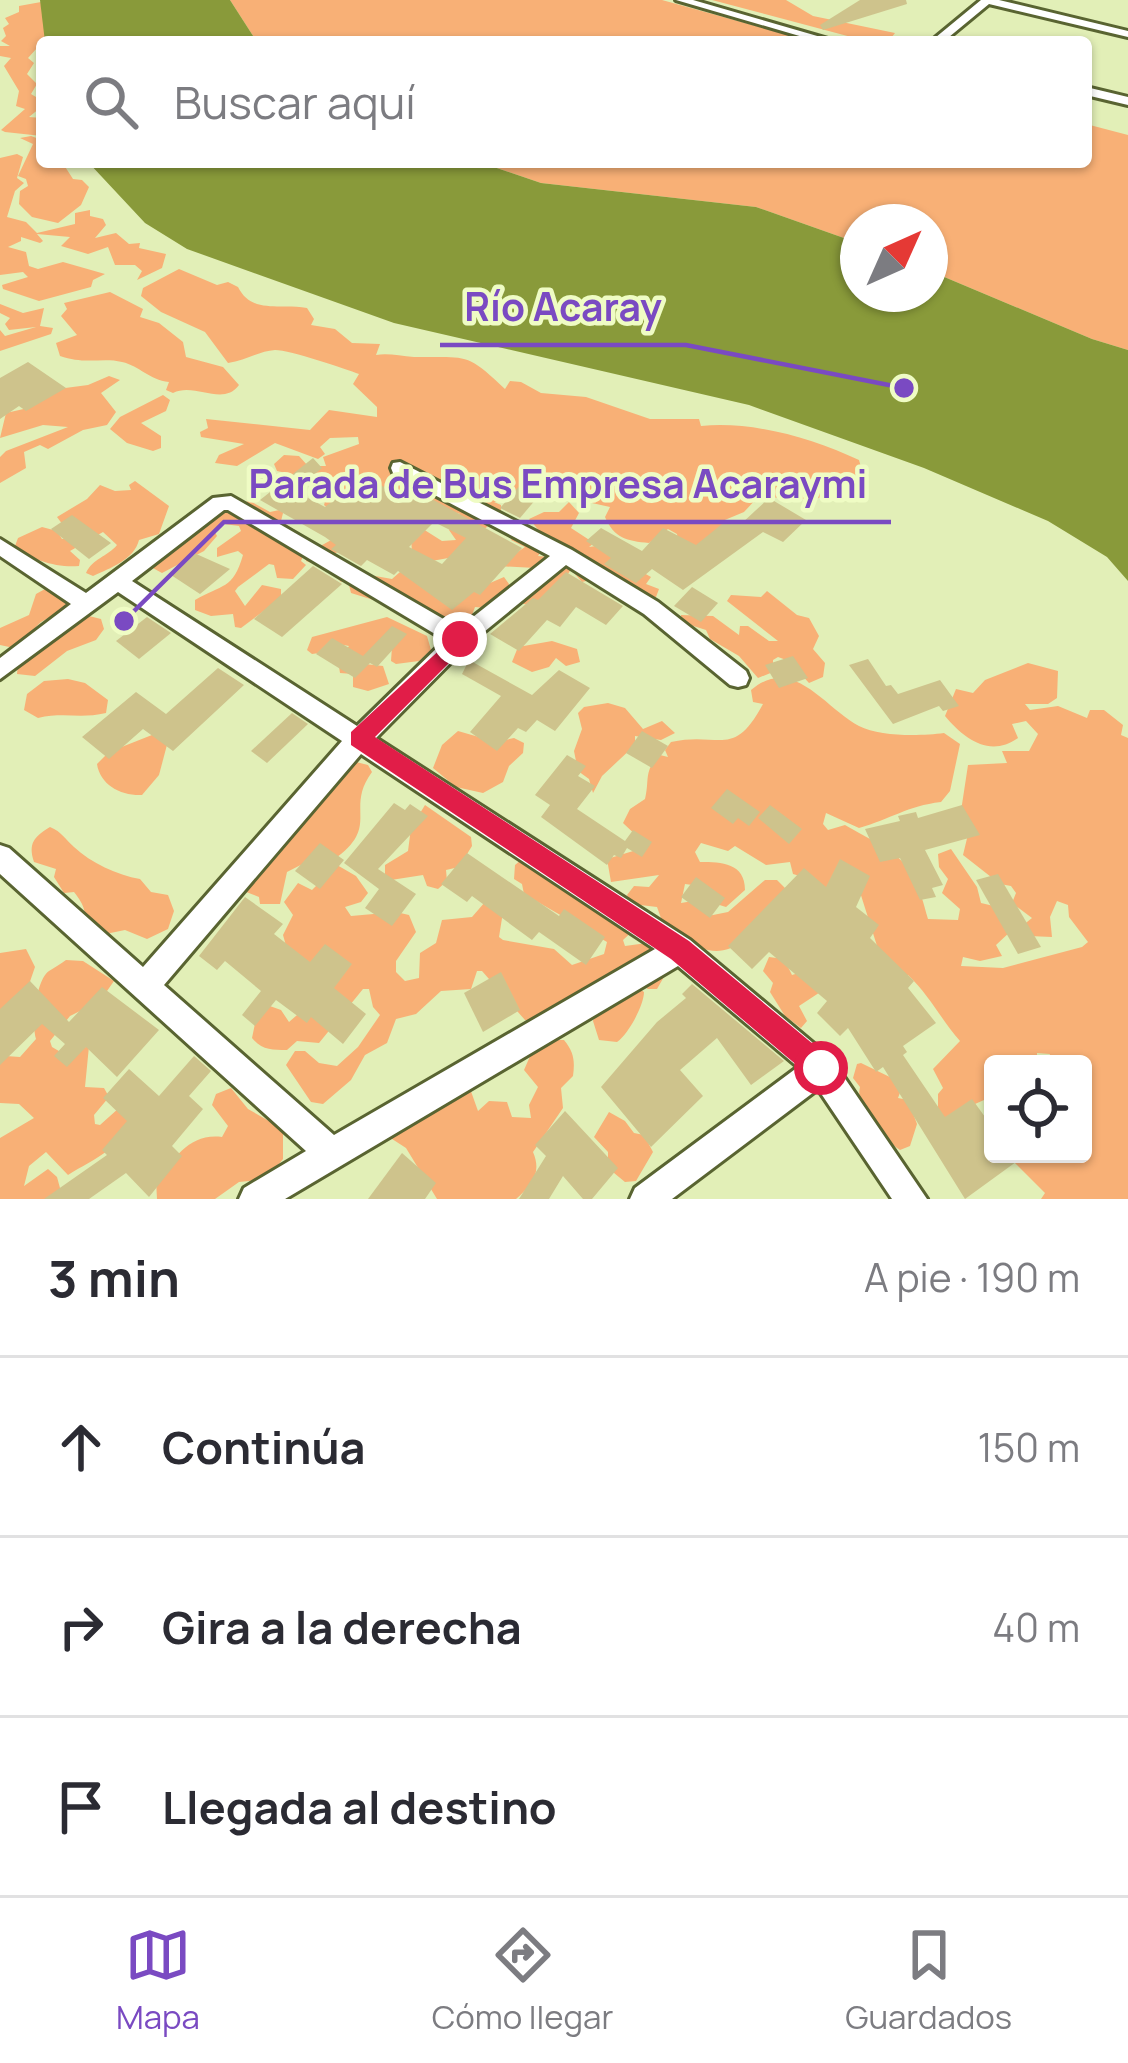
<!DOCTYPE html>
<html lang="es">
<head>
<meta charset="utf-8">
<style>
  :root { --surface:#fff; --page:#f7f7f7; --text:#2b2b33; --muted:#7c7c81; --line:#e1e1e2; --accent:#7a4ac2 }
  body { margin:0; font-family:Manrope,sans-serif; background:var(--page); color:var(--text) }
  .controls { position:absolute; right:36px; bottom:36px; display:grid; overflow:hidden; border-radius:12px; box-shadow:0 3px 9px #0004 }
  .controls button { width:108px; height:108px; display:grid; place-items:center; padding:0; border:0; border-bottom:3px solid var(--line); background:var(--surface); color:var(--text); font:60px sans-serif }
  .compass { position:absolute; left:840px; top:204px; width:108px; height:108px; border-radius:50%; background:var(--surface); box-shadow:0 3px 9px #0004; rotate:45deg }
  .stop { position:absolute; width:36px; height:36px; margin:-27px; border:9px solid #e11d48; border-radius:50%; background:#fff }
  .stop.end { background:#e11d48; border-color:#fff; box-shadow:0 3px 12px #0008 }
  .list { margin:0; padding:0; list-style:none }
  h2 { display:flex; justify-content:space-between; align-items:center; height:156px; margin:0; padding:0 48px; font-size:51px }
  h2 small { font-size:39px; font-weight:400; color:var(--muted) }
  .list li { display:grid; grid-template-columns:78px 1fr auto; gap:36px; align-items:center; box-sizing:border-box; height:180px; padding:0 48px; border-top:3px solid var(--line) }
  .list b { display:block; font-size:45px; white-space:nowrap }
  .list em { font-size:39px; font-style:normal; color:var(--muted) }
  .icon { flex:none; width:66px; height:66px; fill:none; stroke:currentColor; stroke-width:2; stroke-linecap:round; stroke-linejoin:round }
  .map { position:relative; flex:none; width:1128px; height:1199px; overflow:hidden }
  .search { position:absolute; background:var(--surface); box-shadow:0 3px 9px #0004; left:36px; right:36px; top:36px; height:132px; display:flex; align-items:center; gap:30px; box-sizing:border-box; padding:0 42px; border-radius:12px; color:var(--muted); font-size:45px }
  .sheet { height:696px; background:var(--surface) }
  nav { display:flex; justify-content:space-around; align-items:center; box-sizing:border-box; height:168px; border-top:3px solid var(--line); background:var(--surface); font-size:33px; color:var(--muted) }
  nav a { display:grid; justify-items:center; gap:6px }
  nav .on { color:var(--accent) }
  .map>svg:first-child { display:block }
</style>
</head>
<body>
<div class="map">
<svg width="1128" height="1199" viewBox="0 0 1128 1199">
  <rect width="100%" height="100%" fill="#e2efb7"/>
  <g fill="#f8b076">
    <polygon points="230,0 662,0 814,42 257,42"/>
    <polygon points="712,0 786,0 813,16 895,33 888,42 870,42"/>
    <polygon points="41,2 46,38 28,58 34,63 27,74 37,84 31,94 41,100 40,108 29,117 42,118 42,136 5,132 1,130 25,109 16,106 19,91 4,66 11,58 0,56 0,46 10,46 1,41 6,36 3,28 9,24 5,18 19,12 19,6"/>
    <polygon points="1086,124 1128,135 1128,350 1092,339 930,271 930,222 858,222 858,243 756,207 541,183 479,162 1086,162"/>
    <polygon points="31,136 42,140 42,162 62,162 73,179 82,180 89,187 81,205 58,223 32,217 19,204 20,191 28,186 26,179 18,176 33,144 20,138"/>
    <polygon points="17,154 23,157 17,178 24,183 15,191 7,217 26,222 37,233 75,224 75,213 90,210 90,216 103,219 106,225 95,238 116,233 129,244 140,243 139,248 166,254 162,268 137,280 142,271 135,265 115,265 108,247 88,254 61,246 70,237 37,234 43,241 40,243 21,237 21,241 8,247 26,252 29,266 38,269 63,262 105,274 93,280 91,287 39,301 3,289 2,285 28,277 23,272 0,275 0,158"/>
    <path d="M179,269L217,285L228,282L238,287C252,315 281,303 307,308L314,319L311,325L335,329L352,343L380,344L376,355C388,353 400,356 414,357C467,358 465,351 505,389L510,381L521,382L541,393L586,397L650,419H699L701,426C754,421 811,438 859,460L866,485L845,487L816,499L758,497L744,512L720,522L728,527L714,551L678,541L677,534L668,529L649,543C627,541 614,538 605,517L610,507L524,488L517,498L494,502L501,505V514L454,557L426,562L412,553L411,536L423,529L442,541L456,540L449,530L460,514L368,484L367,475L339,493L331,511L324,505L327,495L309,478L277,471L274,464L284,455L299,456L308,466H326L323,457L359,444L358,437L330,438L320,447L325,454L318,459L275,443L237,466L215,463L219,455L244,444L201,437L200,432L208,428L206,419L310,430L329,410L377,417V407L353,384L359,374C346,369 290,350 275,350C259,351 245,361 228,363L205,332L161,312L141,296L143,288Z"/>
    <path d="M110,292L143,309L140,317L159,323L183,342L186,357L223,367L239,385C223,407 195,382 173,393L166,390L169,382C149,380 140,366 122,362C103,357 85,365 60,356L56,343L77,335L61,316L67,309L64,303Z"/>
    <polygon points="0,304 23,313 44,308 40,326 53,328 51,334 0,351 0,330 5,336 36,327 9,330 5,324 10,318 0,313"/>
    <polygon points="109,376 120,380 101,393 116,412 107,425 83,430 48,449 40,445 24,452 26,468 0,483 0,457 6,451 68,427 43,425 0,438 6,413 28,408 50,390 88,385"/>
    <polygon points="163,395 170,400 166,411 141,423 161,436 161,448 153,451 127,443 110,429 120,417"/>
    <path d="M135,481L169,506L159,534L139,540C134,560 110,568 93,576L86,573C93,558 107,557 117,545L103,532L70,551L80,560L79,566C57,568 30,560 15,546L18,538L42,527L57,531L62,539L72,537L57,517L87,499L100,485L115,491L131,490L129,485Z"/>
    <path d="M250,501L270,512L284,509L281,521L310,540L301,561L306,565L293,579L277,578L274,565L269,564L238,587L235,591L245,606L262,585L281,589V598L241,628L235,627L233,614L211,616L195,610V600C222,584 233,590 243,555L238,551L217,557V548L241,531L239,526L224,524L214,530L217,536L204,551L162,573L151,567L206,520C223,516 231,504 250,501Z"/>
    <path d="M569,502L579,513L571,528L594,543L589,547L596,546L651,577L646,584L659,589L656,597L648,602C635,586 603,577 582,582L575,574L580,571L576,551L544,547L538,556L560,558L573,566L553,598L529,605L514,602L523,578L535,574V568L497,566L525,547L511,540L521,524L542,534L529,519L544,512H559Z"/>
    <polygon points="333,539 338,540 338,552 330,555 353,572 392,579 400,572 469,592 504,577 509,584 504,598 485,608 475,607 471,618 454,623 411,603 405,595 392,592 380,602 351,593 347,577 341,582 330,570 306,561 306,554"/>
    <polygon points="45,589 68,594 66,608 41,622 14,648 0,645 0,628 29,615 36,594"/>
    <polygon points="767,591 797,615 809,618 819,636 813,649 825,663 823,677 809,683 789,661 778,657 773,660 773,672 758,678 739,656 710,639 706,630 681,622 681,615 713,616 739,635 740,626 748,626 769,641 778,641 727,601 731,595 761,597"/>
    <polygon points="85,615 101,619 104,629 96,640 67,651 35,676 17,674 18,663"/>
    <polygon points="387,617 427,636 431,650 419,661 396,664 391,661 392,647 365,664 383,666 389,684 368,691 353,687 353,674 340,673 338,660 349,646 333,643 326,652 312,654 307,650 312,637"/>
    <polygon points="552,641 577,649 580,662 566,666 556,658 549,667 532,672 512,662 518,647"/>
    <path d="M1028,663L1058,671L1057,698L1048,704H1025L1030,710L1058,706L1087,718L1090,710H1104L1123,725L1121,735L1128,738V1199H1041L1045,1193L1006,1154H1083V1064H1047L1050,1054L1037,1053V1064H993V1096L966,1108L953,1125L938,1115V1094L943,1088L933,1069L960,1041C940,1018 930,996 908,975L834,983L799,1006L807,1021L801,1028L785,1016L770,992L773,983L763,971L769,957L784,959L792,975L878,949L859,889L842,910L810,879L793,874L790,862L766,865L735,846L728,851L701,843L695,852L700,862C722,862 745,863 745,890L726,907L713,903L700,886L685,884L681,903L693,901L708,916L728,912L765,880H777L790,893C769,915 743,958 708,950C691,946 684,933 666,932L657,907L632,904L627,895L634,886L649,887L659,875L611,882L607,859L643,848L641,840L623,823L630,809L645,799C650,779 643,771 660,755L668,757L665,750L671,742C720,731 733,760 763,704L753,702L751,690C793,654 825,708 859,726C880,737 921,736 944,733L960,744L950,791L941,802C907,806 891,819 859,828L826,813L823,824L828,830L845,825C897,855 912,855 928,919L958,920L960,909L942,893L948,879L939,867L938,854L951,849L977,887L981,903L998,907L1012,930L996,945L1002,956L980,961L963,957L961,966L1003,968L1082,947L1088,942L1069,917L1068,905L1057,901L1050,917L1052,937L1029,936L1022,926L1032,918L1012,903L1016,893L1011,886L1000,884L963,855L970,826L961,811L968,765L1007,763L1002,751H1029L1038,734L1026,721L1012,724L1018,738C990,758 964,739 945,716L956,689L973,693L985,680Z"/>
    <path d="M68,679L85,683L108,700L106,713C81,719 63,712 38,718L24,710L27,694L44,681Z"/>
    <polygon points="608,703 625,708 643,729 662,721 675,733 661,740 635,736 635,745 602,776 593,793 589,779 578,771 574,751 582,729 578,713 584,707"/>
    <polygon points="458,731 496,742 514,738 524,743 523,753 509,766 503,782 483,793 456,787 433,768 442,745"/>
    <path d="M157,733L168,741L159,775L142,795C121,796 100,785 97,764L109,752Z"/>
    <path d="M356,762L368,765L372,772C344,810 382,826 333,860L322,854L287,872L280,904H260L259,897L228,885L312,796L335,788Z"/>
    <polygon points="425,805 471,837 472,846 459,867 446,870 447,881 438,889 427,886 423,875 391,880 385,874 385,865 408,851 411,828"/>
    <path d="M50,827C62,832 65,839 74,847C91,863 117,875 140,879L151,892L168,895L174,911L168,929L147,939L125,930L91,937L83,930C87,913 85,906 74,892L64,893L54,877L56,869L34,862C28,843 34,837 50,827Z"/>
    <path d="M522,859L558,888L636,928L623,940L625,946L647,943L669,968L657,989H648L620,972L534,1023L525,1020L482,971H477L471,989L441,991L416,1014L396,1019L387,1043L365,1055L351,1080L323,1104L311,1102L286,1065L295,1051H305L319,1063L337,1066L358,1047L380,1015L373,1007L369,989H363L319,1043L297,1041L287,1050C272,1050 262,1050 252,1038L257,1014L267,1005L281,1010L289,1022L304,1009L283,935L293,915L284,902L298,883L312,890L337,865L356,876L368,893L361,902L345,907L351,916L396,912L409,915L416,932L396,961V972L405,981L419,978L420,953L436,943L442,920L472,917L485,902L503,912L499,937L503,940L554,949L572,965L604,954L607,942L524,894L522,884L514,879L515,865Z"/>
    <polygon points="26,949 35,967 25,996 0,1017 0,953"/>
    <path d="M66,960L83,961L114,981L100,1001L70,1016L50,1041L52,1047L64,1054L89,1046L85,1087L104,1088L109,1097L94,1115L95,1124L100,1125L119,1108L130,1113C129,1146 93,1159 68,1175L46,1152L29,1166L24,1186L48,1169L57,1177L63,1199H0V1138L34,1118L19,1104L0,1103V1062L6,1056L20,1057L36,1039C31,1024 36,980 49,971C55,967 61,964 66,960Z"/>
    <path d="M634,985L644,992C644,1005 628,1035 617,1042L599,1040L593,1021L596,1009L622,1002L626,988Z"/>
    <path d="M544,1040H564C574,1052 575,1061 573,1076L561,1088L563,1108L533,1152C542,1173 532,1185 516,1199H437L406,1148L389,1137L390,1112L468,1083L478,1111L489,1101L507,1102L512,1117L531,1118L529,1105L538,1087L524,1070L535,1045Z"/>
    <path d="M861,1063L896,1080L901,1090L898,1098L908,1100L917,1124L910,1146L900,1150C882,1137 854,1110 860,1087L853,1078L857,1064Z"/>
    <path d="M231,1088L248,1109L283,1129V1159L267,1179L239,1182L215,1199H157L156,1180C176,1158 189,1133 222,1137L228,1126L212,1105L216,1094Z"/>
    <polygon points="609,1112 625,1121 634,1133 644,1135 653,1152 636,1181 625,1182 608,1168 608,1152 594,1137"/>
  </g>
  <g fill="#899a3a">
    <polygon points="40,0 230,0 257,42 45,42"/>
    <polygon points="88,162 479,162 541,183 756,207 858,243 858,294 930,294 930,271 1092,339 1128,350 1128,581 1107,557 1048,521 924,468 749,405 394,323 187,249 145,223"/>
  </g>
  <g fill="#cec38c" fill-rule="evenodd">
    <polygon points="860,0 906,0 907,4 823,30 820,25"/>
    <polygon points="28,362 66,388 26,411 19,406 0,419 0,378"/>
    <path d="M313,458L322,468L295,491L325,507L363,476L408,499L417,491L522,548L480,595L474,592L452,610L398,571L394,575L367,560L361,566L331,549L336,545L325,537L260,500ZM434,522L466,538L442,564L409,547Z"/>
    <polygon points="522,483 542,492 520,518 500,508"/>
    <polygon points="769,498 806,520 783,542 763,532 683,590 652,569 636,583 604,564 611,558 586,541 601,528 642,551 663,528 696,545 727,520 741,524"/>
    <polygon points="72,515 111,543 89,559 51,529"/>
    <polygon points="194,553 230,569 200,594 171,575"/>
    <polygon points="313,566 342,584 282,637 254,619"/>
    <polygon points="566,572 623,606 606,625 576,607 560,627 547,620 519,651 490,634 533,598 538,600"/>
    <polygon points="692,587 718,603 701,622 674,606"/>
    <polygon points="147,617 171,633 139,659 116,641"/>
    <polygon points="392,626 407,634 377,667 370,663 355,678 316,654 332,638 363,656"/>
    <polygon points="793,656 808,678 779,688 765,665"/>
    <polygon points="868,659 886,686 891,685 898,694 940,680 959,706 943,711 939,706 893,724 849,665"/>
    <polygon points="469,660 532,695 559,670 590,688 555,731 537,720 526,732 518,728 497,751 470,732 501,696 462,674"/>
    <polygon points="218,668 244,685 173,751 143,729 109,759 82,737 136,692 166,714"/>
    <polygon points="292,713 308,724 267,763 251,751"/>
    <polygon points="642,731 668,746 652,768 626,753"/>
    <polygon points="567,755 586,766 578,776 595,786 577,809 625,841 633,830 652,842 642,857 627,848 621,858 614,855 607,865 541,817 550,805 535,795"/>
    <polygon points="727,789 760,812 749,826 738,818 733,824 711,808"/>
    <polygon points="394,803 405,810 410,804 428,816 378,869 416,894 392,926 365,908 379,889 344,863"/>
    <polygon points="770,805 802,829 789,844 758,818"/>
    <polygon points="962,805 980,835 925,850 943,885 932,888 936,897 920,900 900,858 880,862 865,829 900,821 898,816 916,812 918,818"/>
    <polygon points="320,843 344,860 320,889 295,871"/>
    <polygon points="467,853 559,916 564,909 605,937 586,965 539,932 532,940 472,896 467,902 441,884"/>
    <polygon points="840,859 870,876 856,907 879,925 870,938 914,981 908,988 936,1023 903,1046 907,1052 903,1055 945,1117 972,1099 993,1128 993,1154 1027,1154 965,1199 883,1067 876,1072 848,1028 840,1036 817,1013 827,1001 769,952 752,969 728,946 804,868 826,887"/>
    <polygon points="998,874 1041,947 1018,954 976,880"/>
    <polygon points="696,877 725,898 710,918 681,897"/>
    <polygon points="245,897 283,924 274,934 310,962 325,944 352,964 334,988 366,1014 343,1044 311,1017 307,1023 276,1000 255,1026 242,1015 261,991 225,961 217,970 199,956"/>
    <polygon points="501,972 520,1010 483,1032 464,993"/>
    <polygon points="30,981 69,1022 102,987 159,1030 117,1077 86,1047 67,1067 54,1056 65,1044 42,1024 0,1065 0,1009"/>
    <polygon points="692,984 784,1061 751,1085 717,1038 680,1070 703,1096 651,1147 601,1087 657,1022 686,998 682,994"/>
    <polygon points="194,1056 211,1071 189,1096 203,1109 172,1146 182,1156 149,1197 126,1173 89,1199 44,1199 107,1155 102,1150 127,1121 103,1098 129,1069 159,1096"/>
    <polygon points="565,1111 618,1168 592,1199 583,1199 563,1176 549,1199 519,1199 546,1156 535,1145"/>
    <polygon points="402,1153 436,1183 425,1199 368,1199"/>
  </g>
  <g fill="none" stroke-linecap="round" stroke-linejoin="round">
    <defs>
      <g id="street">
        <polygon points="676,0 693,0 838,42 820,42"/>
        <polygon points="981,0 999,0 1128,31 1128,37 989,4 943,42 930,42"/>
        <polygon points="1086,87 1128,97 1128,105 1086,95"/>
        <path d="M400,462L572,550L658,602L746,671L749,678L746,685L738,687L730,685L644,614L566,565L468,645L376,738L690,940L831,1058L927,1199H892L818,1089L672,1199H630L635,1188L798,1067L678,966L285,1199H239L244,1188L306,1151L0,874V845L9,848L143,967L342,741L118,592L0,679V658L71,604L0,556V539L86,593L213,498L231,496L459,628L550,556L393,473L391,468L393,463ZM224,510H228L445,640L357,726L132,581ZM361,754L655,949L334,1135L164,985Z"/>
      </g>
    </defs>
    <use href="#street" stroke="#596431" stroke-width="6"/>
    <use href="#street" fill="#fff" fill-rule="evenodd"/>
  </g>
  <polygon fill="#e11d48" points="460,631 468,633 468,644 375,737 689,941 831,1059 835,1068 831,1078 821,1082 812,1078 671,959 351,745 351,732"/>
  <path fill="none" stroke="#7a4ac2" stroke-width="4.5" d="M904 388L686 345H440M124 621L224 522H891"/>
  <g fill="#7a4ac2" stroke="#effcc4" stroke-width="4.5">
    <circle cx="904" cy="388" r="12"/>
    <circle cx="124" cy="621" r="12"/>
  </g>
  <g font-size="39" text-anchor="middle" font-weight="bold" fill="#7a4ac2" stroke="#effcc4" stroke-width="9" stroke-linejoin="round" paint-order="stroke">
    <text x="563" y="321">Río Acaray</text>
    <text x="558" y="498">Parada de Bus Empresa Acaraymi</text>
  </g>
</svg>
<div class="controls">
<button><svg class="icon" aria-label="locate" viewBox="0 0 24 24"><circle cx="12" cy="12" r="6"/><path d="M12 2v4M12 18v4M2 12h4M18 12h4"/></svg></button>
</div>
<svg class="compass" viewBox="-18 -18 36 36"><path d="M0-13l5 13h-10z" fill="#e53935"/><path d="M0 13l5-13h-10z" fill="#7c7c81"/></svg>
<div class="stop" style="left:821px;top:1068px"></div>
<div class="stop end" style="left:460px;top:639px"></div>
<div class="search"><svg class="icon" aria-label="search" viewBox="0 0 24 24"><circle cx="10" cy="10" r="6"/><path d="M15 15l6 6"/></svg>Buscar aquí</div>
</div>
<section class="sheet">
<h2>3 min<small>A pie · 190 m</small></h2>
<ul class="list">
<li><svg class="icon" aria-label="ahead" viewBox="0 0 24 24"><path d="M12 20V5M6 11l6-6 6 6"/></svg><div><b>Continúa</b></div><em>150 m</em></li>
<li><svg class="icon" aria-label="right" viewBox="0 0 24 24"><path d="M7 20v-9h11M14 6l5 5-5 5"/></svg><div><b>Gira a la derecha</b></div><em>40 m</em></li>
<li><svg class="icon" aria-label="arrive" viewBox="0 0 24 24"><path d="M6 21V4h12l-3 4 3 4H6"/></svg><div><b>Llegada al destino</b></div></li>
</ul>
</section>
<nav>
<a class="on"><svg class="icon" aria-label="map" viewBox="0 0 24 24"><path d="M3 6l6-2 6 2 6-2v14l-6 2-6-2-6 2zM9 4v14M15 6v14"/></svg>Mapa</a>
<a><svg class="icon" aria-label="directions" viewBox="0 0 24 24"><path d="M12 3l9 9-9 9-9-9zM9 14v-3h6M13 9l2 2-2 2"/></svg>Cómo llegar</a>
<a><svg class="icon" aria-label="saved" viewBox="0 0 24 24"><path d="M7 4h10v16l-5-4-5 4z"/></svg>Guardados</a>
</nav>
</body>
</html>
